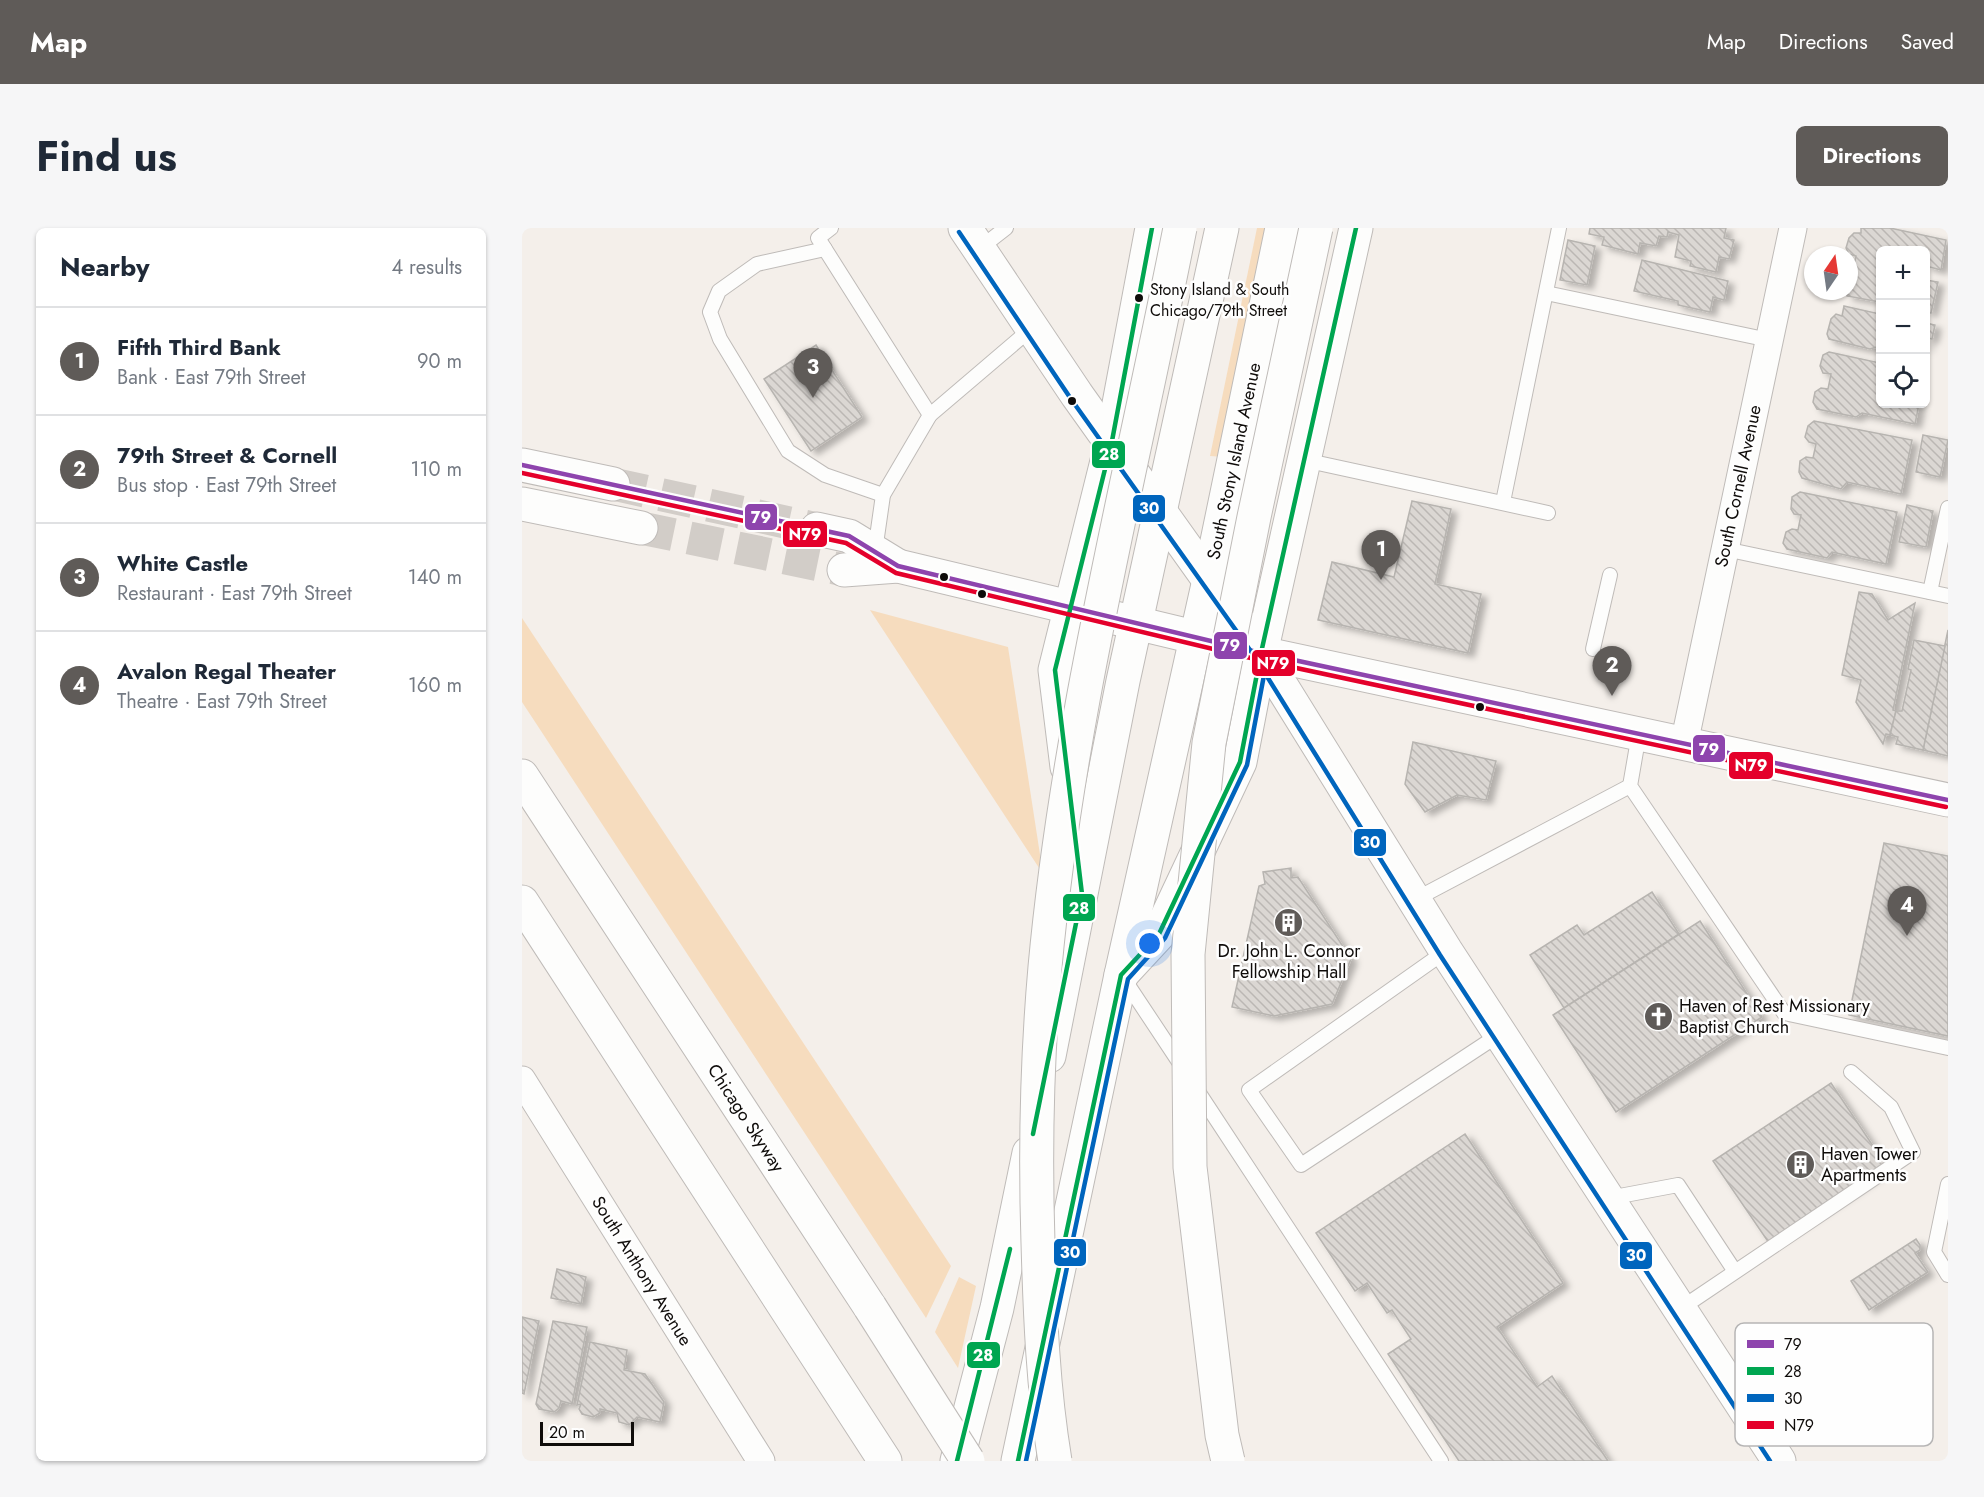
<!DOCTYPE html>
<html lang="en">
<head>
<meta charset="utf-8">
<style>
  :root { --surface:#fff; --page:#f6f6f7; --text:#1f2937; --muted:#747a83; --line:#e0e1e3; --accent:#5f5b58 }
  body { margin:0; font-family:Jost,sans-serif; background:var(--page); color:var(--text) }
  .controls { position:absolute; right:18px; top:18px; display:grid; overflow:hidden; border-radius:9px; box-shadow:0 2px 4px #0004 }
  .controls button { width:54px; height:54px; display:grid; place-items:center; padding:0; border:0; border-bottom:2px solid var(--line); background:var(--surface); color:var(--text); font:30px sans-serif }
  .compass { position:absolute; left:1282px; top:18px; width:54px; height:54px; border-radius:50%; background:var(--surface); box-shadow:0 2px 4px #0004; rotate:13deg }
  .scale { position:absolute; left:18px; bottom:15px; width:94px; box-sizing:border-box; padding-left:6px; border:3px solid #0f0c0a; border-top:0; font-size:16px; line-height:21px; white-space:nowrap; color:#0f0c0a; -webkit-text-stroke:4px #fefefe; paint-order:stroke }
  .you { position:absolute; left:628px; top:716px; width:21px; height:21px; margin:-15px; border:4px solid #fff; border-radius:50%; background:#1a73e8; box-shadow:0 0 0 9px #1a73e833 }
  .badge { display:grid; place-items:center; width:39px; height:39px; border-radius:50%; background:var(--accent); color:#fff; font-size:20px; font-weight:700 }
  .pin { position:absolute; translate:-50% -50px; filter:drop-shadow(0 2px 3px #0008) }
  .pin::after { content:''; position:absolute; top:32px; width:21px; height:18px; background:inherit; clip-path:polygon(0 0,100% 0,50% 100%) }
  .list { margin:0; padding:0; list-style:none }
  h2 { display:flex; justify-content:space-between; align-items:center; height:78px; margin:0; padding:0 24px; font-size:26px }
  h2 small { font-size:20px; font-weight:400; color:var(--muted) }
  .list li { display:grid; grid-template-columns:39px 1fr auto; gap:18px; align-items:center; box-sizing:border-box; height:108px; padding:0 24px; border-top:2px solid var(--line) }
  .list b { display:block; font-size:22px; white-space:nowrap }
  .list p { margin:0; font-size:20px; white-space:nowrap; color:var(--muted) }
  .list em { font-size:20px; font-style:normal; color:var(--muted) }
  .icon { flex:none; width:33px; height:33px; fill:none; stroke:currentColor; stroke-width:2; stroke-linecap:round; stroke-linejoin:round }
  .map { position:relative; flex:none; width:1426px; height:1233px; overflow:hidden; border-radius:9px }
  header { display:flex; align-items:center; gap:36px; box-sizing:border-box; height:84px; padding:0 30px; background:var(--accent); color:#fff }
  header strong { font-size:28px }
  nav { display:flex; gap:33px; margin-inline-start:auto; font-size:21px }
  .intro { display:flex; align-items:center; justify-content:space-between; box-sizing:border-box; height:144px; padding:0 36px }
  h1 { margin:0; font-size:42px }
  .button { padding:15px 27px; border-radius:9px; background:var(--accent); color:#fff; font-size:21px; font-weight:700 }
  main { display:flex; gap:36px; padding:0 36px }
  aside { flex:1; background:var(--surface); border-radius:9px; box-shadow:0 2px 4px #0004 }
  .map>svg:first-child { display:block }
</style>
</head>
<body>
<header>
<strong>Map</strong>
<nav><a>Map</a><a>Directions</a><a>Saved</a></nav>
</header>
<div class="intro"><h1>Find us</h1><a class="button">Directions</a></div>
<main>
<aside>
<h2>Nearby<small>4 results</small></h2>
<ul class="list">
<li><span class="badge">1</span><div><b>Fifth Third Bank</b><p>Bank · East 79th Street</p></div><em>90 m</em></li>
<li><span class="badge">2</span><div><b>79th Street &amp; Cornell</b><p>Bus stop · East 79th Street</p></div><em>110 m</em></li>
<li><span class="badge">3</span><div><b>White Castle</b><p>Restaurant · East 79th Street</p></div><em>140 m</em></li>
<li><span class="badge">4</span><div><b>Avalon Regal Theater</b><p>Theatre · East 79th Street</p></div><em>160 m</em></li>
</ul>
</aside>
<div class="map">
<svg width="1426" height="1233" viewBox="0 0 1426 1233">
  <defs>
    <pattern id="building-back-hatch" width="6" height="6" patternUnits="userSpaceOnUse" patternTransform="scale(1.5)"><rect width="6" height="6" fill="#dbd7d3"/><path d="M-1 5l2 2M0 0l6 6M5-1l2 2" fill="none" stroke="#bbb7b4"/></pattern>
    <filter id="shadow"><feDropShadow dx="6" dy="4" stdDeviation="3" flood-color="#0004"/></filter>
  </defs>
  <rect width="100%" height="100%" fill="#f4efea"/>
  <g fill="#f6dcbe">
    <polygon points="735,0 750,0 702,229 688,228"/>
    <polygon points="348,382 486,419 521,646"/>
    <polygon points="0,390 429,1038 404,1090 0,474"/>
    <polygon points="437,1049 454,1058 436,1140 413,1104"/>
  </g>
  <g fill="url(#building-back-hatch)" stroke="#b7b4b0" stroke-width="1.5" filter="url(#shadow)">
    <polygon points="1068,0 1204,0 1202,10 1212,12 1207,31 1197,29 1194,44 1168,38 1169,33 1153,29 1157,7 1146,4 1145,9 1137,8 1134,18 1118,15 1116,26 1080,17 1082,9 1067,6"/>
    <polygon points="1339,0 1368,0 1424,12 1419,42 1404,38 1404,22 1358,22 1358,74 1325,68 1327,32 1333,33 1334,28 1327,26 1324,20 1327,10 1332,5 1339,5"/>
    <polygon points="1046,12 1073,18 1065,57 1038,52"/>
    <polygon points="1120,32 1206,53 1202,72 1191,69 1188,84 1156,77 1156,73 1112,63"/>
    <polygon points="1404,52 1416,54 1409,85 1404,84"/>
    <polygon points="1322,78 1358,86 1358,118 1348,121 1307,111 1305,106 1309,91 1314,86 1320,88"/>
    <polygon points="1404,95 1413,97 1410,111 1406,110 1404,121"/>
    <polygon points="294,117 340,189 289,223 242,151"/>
    <polygon points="1307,124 1358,135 1358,176 1397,176 1393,196 1340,185 1334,189 1295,181 1291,174 1293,164 1299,160 1306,161 1309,146 1301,145 1298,138 1301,127"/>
    <polygon points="1292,193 1390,212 1379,266 1325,254 1319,261 1280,250 1277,244 1278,233 1284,229 1291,230 1294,216 1287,214 1283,209 1286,198"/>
    <polygon points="1401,207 1426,212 1418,249 1394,244"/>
    <polygon points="1278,264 1375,284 1364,336 1310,324 1305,330 1265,321 1261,315 1264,304 1270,301 1276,302 1279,287 1272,286 1269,281 1270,269"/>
    <polygon points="890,273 929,281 913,356 959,366 946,425 796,392 810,334 872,349"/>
    <polygon points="1385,277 1411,283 1404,319 1377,314"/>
    <polygon points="1337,364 1350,366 1366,392 1393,375 1371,482 1374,483 1368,507 1364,506 1361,516 1334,474 1339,452 1320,447"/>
    <polygon points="1426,402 1426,528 1401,522"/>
    <polygon points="1392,412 1423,418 1401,522 1374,516 1376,509 1368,507 1374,483 1380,483 1389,442 1386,441"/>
    <polygon points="891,514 974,533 964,572 935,567 903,584 883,556"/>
    <polygon points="1362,615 1426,628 1426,808 1327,787"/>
    <polygon points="769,640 769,650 776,649 829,731 810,776 752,788 710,779 737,658 743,656 741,644"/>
    <polygon points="1130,664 1157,706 1042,780 1008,727 1055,697 1062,707"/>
    <polygon points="1178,693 1240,789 1094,884 1031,787"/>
    <polygon points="1309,855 1365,939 1247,1015 1191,933"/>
    <polygon points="943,906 1041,1055 975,1099 1015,1159 1030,1148 1086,1233 937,1233 866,1126 889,1111 870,1082 865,1085 845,1055 833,1063 794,1005"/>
    <polygon points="1394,1011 1398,1017 1398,1022 1393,1025 1406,1044 1347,1082 1329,1053"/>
    <polygon points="35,1041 64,1049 59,1076 29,1070"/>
    <polygon points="0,1089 17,1093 2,1166 0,1165"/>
    <polygon points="31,1093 65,1099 50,1176 39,1173 37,1180 32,1184 17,1181 14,1176"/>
    <polygon points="68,1114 105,1122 102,1142 123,1146 142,1174 138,1194 115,1189 107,1197 97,1194 95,1185 78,1181 78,1185 71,1189 60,1186 57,1181 59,1176 55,1177"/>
  </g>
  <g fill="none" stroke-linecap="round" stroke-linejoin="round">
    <g stroke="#d2cdc8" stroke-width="33" stroke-dasharray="33 16" stroke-linecap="butt">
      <polyline points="91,256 295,301"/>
      <polyline points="119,300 322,342"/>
    </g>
    <defs>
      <g id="service">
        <polyline points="309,0 296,10 408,187 361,267 353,323"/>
        <polyline points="303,21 235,36 197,63 188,84 198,111 266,223 303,247 361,267"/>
        <polyline points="457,21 484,0"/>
        <polyline points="1024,65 1247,112"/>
        <polyline points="408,187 510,100"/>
        <polyline points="782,232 1026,285"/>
        <polyline points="981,274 1037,0"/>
        <polyline points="1203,321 1426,368"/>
        <polyline points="1408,364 1426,280"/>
        <polyline points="1071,421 1088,347"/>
        <polyline points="1117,506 1108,558 1262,785 1426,820"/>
        <polyline points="892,672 1108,558"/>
        <polyline points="924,723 727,862 779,937 978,806"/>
        <polyline points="602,751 661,840"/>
        <polyline points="675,862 919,1233"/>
        <polyline points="1426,956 1412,1024 1426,1047"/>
        <polyline points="1087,970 1156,957 1212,1042"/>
        <polyline points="1158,1081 1391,924 1369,879 1329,844"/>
      </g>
      <g id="minor">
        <polyline points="1162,516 1271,0"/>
        <polyline points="0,852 239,1233"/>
      </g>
      <g id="secondary">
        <polyline points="443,0 555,167 739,425 924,723 1257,1233"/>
        <polyline points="0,237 91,256"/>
        <polyline points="0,276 119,300"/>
        <polyline points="295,301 327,308 376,338"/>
        <polyline points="322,342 376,338 739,425 1426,572"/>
        <polyline points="545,539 533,442 590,213 630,0"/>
        <polyline points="599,747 637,706 718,534 739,425 834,0"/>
      </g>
      <g id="trunk">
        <polyline points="527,828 601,453 700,0"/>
        <polyline points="435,1233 475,1080 507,925"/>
        <polyline points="496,1233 599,747 687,352 760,0"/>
      </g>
      <g id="motorway">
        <polyline points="0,548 348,1079"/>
        <polyline points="0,674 363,1233"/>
      </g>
    </defs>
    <use href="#service" stroke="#bfbbb8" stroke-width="16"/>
    <use href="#minor" stroke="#bfbbb8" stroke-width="29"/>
    <use href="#secondary" stroke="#bfbbb8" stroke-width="35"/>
    <use href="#trunk" stroke="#bfbbb8" stroke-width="35"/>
    <use href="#motorway" stroke="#bfbbb8" stroke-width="35"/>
    <use href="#service" stroke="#fdfdfc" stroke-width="14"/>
    <use href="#minor" stroke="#fdfdfc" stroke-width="27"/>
    <use href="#secondary" stroke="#fdfdfc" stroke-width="33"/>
    <use href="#trunk" stroke="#fdfdfc" stroke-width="33"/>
    <use href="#motorway" stroke="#fdfdfc" stroke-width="33"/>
    <defs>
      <g id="motorway-bridge">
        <polyline points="348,1079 446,1233"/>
        <path d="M533,1233C521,1161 518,1087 516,1015C513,923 515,830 523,739C546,489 610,245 658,0"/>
        <polyline points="706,1233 700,1207 668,939 666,726 687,515 732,289 794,0"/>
      </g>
    </defs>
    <use href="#motorway-bridge" stroke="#bfbbb8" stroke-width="35" stroke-linecap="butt"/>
    <use href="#motorway-bridge" stroke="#fdfdfc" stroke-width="33"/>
    <defs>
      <polyline id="bus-1" points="0,237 327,308 376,338 739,425 1426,572"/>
      <g id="bus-2">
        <polyline points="511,906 560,666 533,442 590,213 630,0"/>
        <polyline points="435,1233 488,1021"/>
        <polyline points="496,1233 599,747 637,706 718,534 739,425 834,0"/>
      </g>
      <g id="bus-3">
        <polyline points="437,4 549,171 733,429 918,727 1248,1233"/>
        <polyline points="504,1233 606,751 643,710 725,537 746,426"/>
      </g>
      <polyline id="bus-4" points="0,245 324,315 374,345 737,432 1424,579"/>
    </defs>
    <use href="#bus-1" stroke="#fefefe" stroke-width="9"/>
    <use href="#bus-2" stroke="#fefefe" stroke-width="9"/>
    <use href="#bus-3" stroke="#fefefe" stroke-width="9"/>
    <use href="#bus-4" stroke="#fefefe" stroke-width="9"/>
    <use href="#bus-1" stroke="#8e44ad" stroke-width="4.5"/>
    <use href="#bus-2" stroke="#00a651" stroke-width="4.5"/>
    <use href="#bus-3" stroke="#0065bd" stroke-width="4.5"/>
    <use href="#bus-4" stroke="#e4002b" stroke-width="4.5"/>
  </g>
  <defs>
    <symbol id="building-disc" viewBox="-11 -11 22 22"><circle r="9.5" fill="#5f5b58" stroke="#fefefe"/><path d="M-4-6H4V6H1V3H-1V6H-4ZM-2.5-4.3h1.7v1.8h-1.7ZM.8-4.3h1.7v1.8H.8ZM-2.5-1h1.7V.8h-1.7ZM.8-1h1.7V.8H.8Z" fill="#fff"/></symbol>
    <symbol id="church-disc" viewBox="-11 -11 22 22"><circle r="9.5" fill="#5f5b58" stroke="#fefefe"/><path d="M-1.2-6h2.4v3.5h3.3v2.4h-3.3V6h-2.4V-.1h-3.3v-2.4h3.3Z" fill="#fff"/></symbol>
  </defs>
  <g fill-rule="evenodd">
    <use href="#building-disc" x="750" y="678" width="33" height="33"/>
    <use href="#church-disc" x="1120" y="772" width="33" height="33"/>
    <use href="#building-disc" x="1262" y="920" width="33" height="33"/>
  </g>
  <g fill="#0f0c0a" stroke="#fefefe" stroke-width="2">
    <circle cx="617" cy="70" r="5"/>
    <circle cx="550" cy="173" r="5"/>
    <circle cx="422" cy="349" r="5"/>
    <circle cx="460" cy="366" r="5"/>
    <circle cx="958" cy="479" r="5"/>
  </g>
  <g text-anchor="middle" stroke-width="5" stroke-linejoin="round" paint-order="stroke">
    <g font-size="16" fill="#0f0c0a" stroke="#fefefe" text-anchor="start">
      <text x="628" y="67">Stony Island &amp; South<tspan x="628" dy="21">Chicago/79th Street</tspan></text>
    </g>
    <g font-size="18" fill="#0f0c0a" stroke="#fefefe">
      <text transform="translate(712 233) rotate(-78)" y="6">South Stony Island Avenue</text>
      <text transform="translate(1216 258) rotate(-78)" y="6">South Cornell Avenue</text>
      <text transform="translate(224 890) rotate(57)" y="6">Chicago Skyway</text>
      <text transform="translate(120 1043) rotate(58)" y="6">South Anthony Avenue</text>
    </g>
    <g font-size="18" fill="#0f0c0a" stroke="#fefefe" text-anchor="start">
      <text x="767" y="729" text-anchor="middle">Dr. John L. Connor<tspan x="767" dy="21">Fellowship Hall</tspan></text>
      <text x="1157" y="784">Haven of Rest Missionary<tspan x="1157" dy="21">Baptist Church</tspan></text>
      <text x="1299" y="932">Haven Tower<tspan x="1299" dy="21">Apartments</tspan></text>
    </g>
  </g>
  <rect x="1213" y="1095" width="198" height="123" rx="9" fill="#fefefe" stroke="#b6b5b5" stroke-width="1.5"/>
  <rect x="1225" y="1112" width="27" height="8" fill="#8e44ad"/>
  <rect x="1225" y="1139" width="27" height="8" fill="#00a651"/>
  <rect x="1225" y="1166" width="27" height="8" fill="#0065bd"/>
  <rect x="1225" y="1193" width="27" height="8" fill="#e4002b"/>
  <g font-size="16" fill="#0f0c0a">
    <text x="1262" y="1122">79</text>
    <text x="1262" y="1149">28</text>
    <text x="1262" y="1176">30</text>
    <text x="1262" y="1203">N79</text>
  </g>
  <g stroke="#fefefe" stroke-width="2">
    <rect x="569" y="212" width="35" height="29" rx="6" fill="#00a651"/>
    <rect x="610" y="266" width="34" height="29" rx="6" fill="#0065bd"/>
    <rect x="222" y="275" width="34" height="28" rx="6" fill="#8e44ad"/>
    <rect x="260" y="292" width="46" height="28" rx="6" fill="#e4002b"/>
    <rect x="691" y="403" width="35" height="29" rx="6" fill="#8e44ad"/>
    <rect x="729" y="421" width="45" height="28" rx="6" fill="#e4002b"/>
    <rect x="1170" y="506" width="34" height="29" rx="6" fill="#8e44ad"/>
    <rect x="1206" y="523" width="46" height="29" rx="6" fill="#e4002b"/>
    <rect x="831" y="600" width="34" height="29" rx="6" fill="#0065bd"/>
    <rect x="540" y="665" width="34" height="29" rx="6" fill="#00a651"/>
    <rect x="531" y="1010" width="34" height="29" rx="6" fill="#0065bd"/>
    <rect x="1097" y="1013" width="34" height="29" rx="6" fill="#0065bd"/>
    <rect x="444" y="1113" width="35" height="28" rx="6" fill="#00a651"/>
  </g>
  <g font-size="16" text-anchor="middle" font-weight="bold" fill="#fff">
    <text x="587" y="232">28</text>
    <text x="627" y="286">30</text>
    <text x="239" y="295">79</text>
    <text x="283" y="312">N79</text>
    <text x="708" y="423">79</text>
    <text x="751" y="441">N79</text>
    <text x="1187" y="527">79</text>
    <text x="1229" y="543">N79</text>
    <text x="848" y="620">30</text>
    <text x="557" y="686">28</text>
    <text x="548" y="1030">30</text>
    <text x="1114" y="1033">30</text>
    <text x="461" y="1133">28</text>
  </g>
</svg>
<div class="controls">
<button>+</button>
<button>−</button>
<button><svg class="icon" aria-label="locate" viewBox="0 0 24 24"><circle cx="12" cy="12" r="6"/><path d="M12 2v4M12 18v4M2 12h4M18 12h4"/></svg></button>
</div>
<svg class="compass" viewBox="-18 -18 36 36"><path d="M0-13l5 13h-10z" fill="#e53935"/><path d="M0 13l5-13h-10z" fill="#747a83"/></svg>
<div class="scale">20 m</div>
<div class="you"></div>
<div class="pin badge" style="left:859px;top:352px">1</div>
<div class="pin badge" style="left:1090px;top:468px">2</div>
<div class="pin badge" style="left:291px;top:170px">3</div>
<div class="pin badge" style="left:1385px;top:708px">4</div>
</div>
</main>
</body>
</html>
